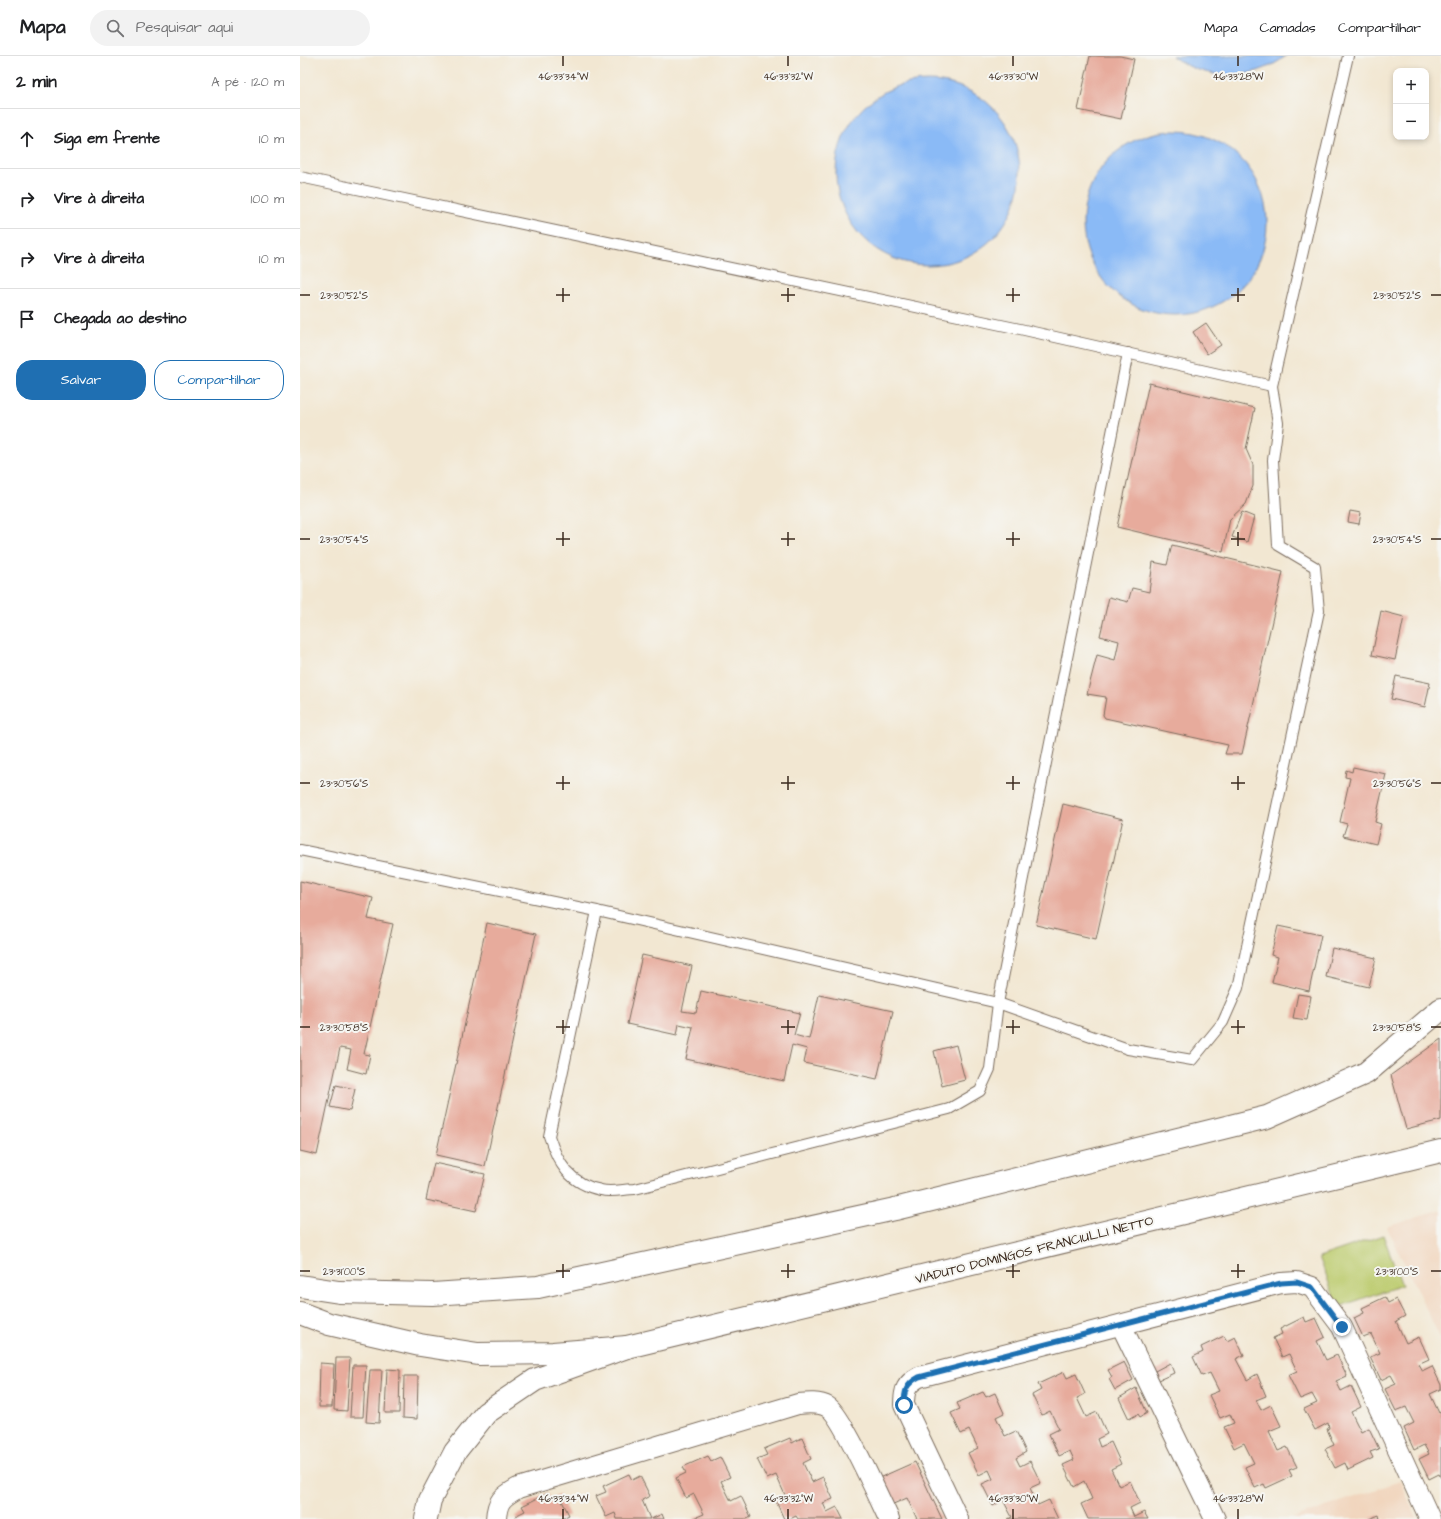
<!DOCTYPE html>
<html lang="pt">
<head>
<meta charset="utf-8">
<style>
  :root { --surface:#fff; --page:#f2f2f2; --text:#202124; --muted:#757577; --line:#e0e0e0; --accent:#1f6fb2 }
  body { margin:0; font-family:"Architects Daughter",sans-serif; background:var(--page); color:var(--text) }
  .controls { position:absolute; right:12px; top:12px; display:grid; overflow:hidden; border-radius:8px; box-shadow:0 2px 6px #0003 }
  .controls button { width:36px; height:36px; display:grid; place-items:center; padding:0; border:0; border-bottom:1px solid var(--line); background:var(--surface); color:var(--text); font:20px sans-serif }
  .stop { position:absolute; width:12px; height:12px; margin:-9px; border:3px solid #1f6fb2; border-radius:50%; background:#fff }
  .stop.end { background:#1f6fb2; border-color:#fff; box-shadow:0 1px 4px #0008 }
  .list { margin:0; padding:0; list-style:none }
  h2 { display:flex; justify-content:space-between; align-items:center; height:52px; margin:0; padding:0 16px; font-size:17px }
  h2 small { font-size:13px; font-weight:400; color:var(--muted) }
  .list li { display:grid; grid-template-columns:26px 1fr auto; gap:12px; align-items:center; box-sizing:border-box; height:60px; padding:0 16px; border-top:1px solid var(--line) }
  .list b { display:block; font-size:15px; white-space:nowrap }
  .list em { font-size:13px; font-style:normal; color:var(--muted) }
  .actions { display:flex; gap:8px; padding:12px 16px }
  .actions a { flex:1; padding:9px 0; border:1px solid var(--accent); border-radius:16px; text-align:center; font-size:14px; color:var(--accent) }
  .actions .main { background:var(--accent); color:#fff }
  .icon { flex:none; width:22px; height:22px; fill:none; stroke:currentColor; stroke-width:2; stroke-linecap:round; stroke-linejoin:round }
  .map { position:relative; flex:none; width:1141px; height:1463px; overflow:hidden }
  header { display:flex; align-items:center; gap:24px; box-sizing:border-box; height:56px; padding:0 20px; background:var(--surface); border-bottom:1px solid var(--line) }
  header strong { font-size:19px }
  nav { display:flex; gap:22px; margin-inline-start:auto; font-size:14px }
  .search { width:280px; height:36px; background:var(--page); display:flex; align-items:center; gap:10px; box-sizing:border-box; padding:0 14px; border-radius:22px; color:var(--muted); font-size:15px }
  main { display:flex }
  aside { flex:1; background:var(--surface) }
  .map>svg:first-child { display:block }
</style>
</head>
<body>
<header>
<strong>Mapa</strong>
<div class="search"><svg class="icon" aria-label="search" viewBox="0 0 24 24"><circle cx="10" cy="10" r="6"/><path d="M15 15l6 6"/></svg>Pesquisar aqui</div>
<nav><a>Mapa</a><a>Camadas</a><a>Compartilhar</a></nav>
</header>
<main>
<aside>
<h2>2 min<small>A pé · 120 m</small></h2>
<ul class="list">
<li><svg class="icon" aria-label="ahead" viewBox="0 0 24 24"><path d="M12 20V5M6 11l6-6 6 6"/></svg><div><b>Siga em frente</b></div><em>10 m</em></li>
<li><svg class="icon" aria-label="right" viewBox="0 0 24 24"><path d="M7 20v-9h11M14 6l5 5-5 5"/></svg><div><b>Vire à direita</b></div><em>100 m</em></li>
<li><svg class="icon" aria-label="right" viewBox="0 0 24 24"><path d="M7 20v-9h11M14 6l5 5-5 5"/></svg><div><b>Vire à direita</b></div><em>10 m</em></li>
<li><svg class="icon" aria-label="arrive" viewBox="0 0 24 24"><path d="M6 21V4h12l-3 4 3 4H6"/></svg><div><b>Chegada ao destino</b></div></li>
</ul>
<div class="actions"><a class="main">Salvar</a><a>Compartilhar</a></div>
</aside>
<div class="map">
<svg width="1141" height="1463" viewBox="0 0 1141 1463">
  <rect width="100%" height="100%" fill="#f6f6f2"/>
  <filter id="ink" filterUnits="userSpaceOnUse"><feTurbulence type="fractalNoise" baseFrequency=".025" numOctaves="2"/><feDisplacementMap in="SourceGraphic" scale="8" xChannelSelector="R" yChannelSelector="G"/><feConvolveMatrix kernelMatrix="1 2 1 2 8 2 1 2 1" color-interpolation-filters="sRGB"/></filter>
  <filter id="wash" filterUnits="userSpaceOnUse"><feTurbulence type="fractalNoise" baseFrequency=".012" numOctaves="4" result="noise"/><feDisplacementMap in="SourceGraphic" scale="16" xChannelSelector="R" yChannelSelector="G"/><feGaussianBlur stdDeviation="0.9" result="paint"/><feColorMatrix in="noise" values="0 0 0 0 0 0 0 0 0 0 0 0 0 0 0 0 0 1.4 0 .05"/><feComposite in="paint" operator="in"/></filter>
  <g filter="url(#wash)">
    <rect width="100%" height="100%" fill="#f2e7d2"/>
    <g fill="#f1d5bd">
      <polygon points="1141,1154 1141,1284 1087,1171"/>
      <polygon points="1100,1425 1117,1463 992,1463"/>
    </g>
    <polygon fill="#bccb6d" stroke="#7c7a46" points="1083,1179 1102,1229 1038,1251 1019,1201"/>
    <g fill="#8abaf6" stroke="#62728a">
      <path d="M872,0H986C953,26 905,25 872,0Z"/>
      <circle cx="628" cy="117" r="92"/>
      <circle cx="875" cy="167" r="92"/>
    </g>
    <g id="blocks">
      <g fill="#e7ab9c">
        <polygon points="790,0 820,0 834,3 821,63 778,54"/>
        <polygon points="906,267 921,289 907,298 893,276"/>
        <polygon points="849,327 955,352 946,393 953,409 953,430 946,448 930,463 923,496 817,471"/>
        <polygon points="1050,455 1061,457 1059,468 1048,466"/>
        <polygon points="942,456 954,461 947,486 932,481"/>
        <polygon points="872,489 983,516 942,698 925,698 928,689 805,662 803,659 806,641 787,638 797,599 815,604 819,585 800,580 809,541 828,546 832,532 849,536 853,506 867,509"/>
        <polygon points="1081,555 1104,561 1095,604 1072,599"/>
        <polygon points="1096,620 1130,627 1125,651 1091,643"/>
        <polygon points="1053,711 1086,718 1075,766 1081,768 1076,788 1043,780 1047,768 1040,766 1050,722 1045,721 1046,714 1052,716"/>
        <polygon points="763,748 823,763 796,883 736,869"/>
        <polygon points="0,825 73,842 68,863 93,868 64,998 70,999 66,1018 47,1013 51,994 40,992 17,1099 0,1095"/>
        <polygon points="187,867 236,878 185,1110 136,1099"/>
        <polygon points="978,870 1021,879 1009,935 972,926 978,901 971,899"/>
        <polygon points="1032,892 1076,902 1069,931 1026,921"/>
        <polygon points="342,899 392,910 382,955 396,957 401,935 500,957 494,979 509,983 519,939 593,955 577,1023 504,1007 507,993 492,989 484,1025 386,1003 393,971 379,968 377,979 327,968"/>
        <polygon points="998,938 1011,940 1007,964 993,962"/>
        <polygon points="1141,983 1141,1064 1106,1073 1091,1019"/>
        <polygon points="656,989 665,1024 642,1030 634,995"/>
        <polygon points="36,1029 55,1033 50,1055 30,1051"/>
        <polygon points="134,1107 185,1118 176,1155 126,1144"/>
        <polygon points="1085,1241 1088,1247 1096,1243 1105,1260 1096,1265 1106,1287 1119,1281 1129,1303 1118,1308 1122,1315 1132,1310 1141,1329 1141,1333 1130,1338 1139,1357 1141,1356 1141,1422 1139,1418 1129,1423 1119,1403 1129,1398 1124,1389 1114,1394 1104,1372 1114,1367 1106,1351 1096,1355 1085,1333 1096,1328 1091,1319 1081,1324 1070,1301 1080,1297 1071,1278 1063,1281 1054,1262 1064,1257 1062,1252"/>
        <polygon points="1004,1261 1006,1266 1016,1262 1025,1281 1017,1285 1026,1304 1037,1299 1047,1320 1036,1325 1041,1335 1051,1330 1061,1351 1051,1356 1061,1376 1069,1372 1079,1393 1070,1396 1073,1402 1048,1414 1045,1407 1035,1412 1025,1393 1034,1389 1027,1373 1029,1372 1028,1367 1015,1374 1004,1353 1017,1347 1012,1338 1000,1343 988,1319 997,1315 989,1298 982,1301 973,1282 982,1278 980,1273"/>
        <polygon points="924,1280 927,1285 935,1281 944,1299 936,1303 947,1324 957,1318 966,1340 956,1344 961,1354 971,1349 981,1370 969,1375 978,1395 987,1391 997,1411 989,1414 992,1420 966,1432 964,1428 955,1432 945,1411 954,1407 944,1387 934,1392 924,1371 934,1367 930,1358 920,1362 909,1339 919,1335 910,1317 902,1320 893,1301 903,1296 901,1291"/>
        <polygon points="36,1302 50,1302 47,1355 34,1354"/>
        <polygon points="824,1306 833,1324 815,1334 809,1323 812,1321 808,1314"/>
        <polygon points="20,1307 34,1308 32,1351 19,1351"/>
        <polygon points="870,1307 874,1317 859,1324 855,1315"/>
        <polygon points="53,1309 66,1309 63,1361 50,1361"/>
        <polygon points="87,1313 100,1314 99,1357 85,1357"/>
        <polygon points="70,1314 82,1314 79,1367 66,1366"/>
        <polygon points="764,1316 767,1322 776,1318 785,1338 777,1342 786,1361 797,1356 807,1378 797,1383 800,1391 811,1386 821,1408 811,1413 819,1430 830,1425 840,1447 830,1452 834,1461 844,1456 848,1463 788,1463 781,1448 792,1443 784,1425 774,1431 763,1409 774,1404 770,1395 759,1400 749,1378 759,1373 750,1355 742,1359 732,1339 741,1334 738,1328"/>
        <polygon points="104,1320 118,1320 117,1363 103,1362"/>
        <polygon points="836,1332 847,1357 840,1361 838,1358 829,1363 819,1342"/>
        <polygon points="683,1336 686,1341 695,1337 704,1357 696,1361 705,1380 716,1375 726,1396 716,1402 720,1410 730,1405 741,1427 730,1432 738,1449 749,1444 758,1463 708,1463 712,1461 703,1444 693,1450 682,1428 693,1423 689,1414 679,1419 668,1397 678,1392 669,1374 661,1378 651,1357 660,1353 657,1347"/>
        <polygon points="490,1382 492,1387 502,1382 511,1403 503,1407 512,1426 523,1421 533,1443 523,1447 527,1456 537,1451 543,1463 498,1463 496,1460 490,1463 484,1463 475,1443 485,1439 476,1419 467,1423 457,1403 467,1399 464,1393"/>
        <polygon points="408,1400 411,1405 420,1401 430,1421 421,1425 431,1445 441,1440 451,1461 447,1463 392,1463 404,1458 394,1438 386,1442 376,1422 386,1417 383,1411"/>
        <polygon points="615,1406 642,1463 617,1463 607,1442 591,1449 579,1422"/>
        <polygon points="329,1418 332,1424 340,1420 350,1440 342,1444 350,1463 317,1463 315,1457 306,1461 296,1440 306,1436 303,1430"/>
        <polygon points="248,1437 251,1443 259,1439 269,1459 261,1463 217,1463 215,1460 225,1455 222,1450"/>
        <polygon points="362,1458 364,1463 351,1463"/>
        <polygon points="1079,1459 1080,1463 1069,1463"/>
      </g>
    </g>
  </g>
  <g filter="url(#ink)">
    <use href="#blocks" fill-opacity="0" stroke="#7b6c5d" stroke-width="1"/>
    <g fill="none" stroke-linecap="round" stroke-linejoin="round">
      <defs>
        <g id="service">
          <polyline points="0,121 720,273 972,330"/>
          <polyline points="0,794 297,855 698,947 828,993 892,1004 923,966 938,932 1019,555 1015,511 978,489 973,404 978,367 972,330 1048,0"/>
          <path d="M297,855L249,1080C258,1108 270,1128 301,1134C311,1137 325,1133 335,1133L649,1053L680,1035L690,1013L698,947L828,297"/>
        </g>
        <g id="minor">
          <polyline points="821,1269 915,1463"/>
          <path d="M196,1463C197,1445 202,1441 218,1432L498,1348C508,1347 519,1346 528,1351C541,1358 580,1444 589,1463"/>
          <path d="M658,1463L604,1349C604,1334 606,1328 619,1321L981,1227L997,1226L1012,1231L1042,1271L1130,1463"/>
        </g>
        <polyline id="primary" points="126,1463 130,1444 155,1396 186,1357 235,1324 327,1291 1141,1095"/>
        <polyline id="trunk" points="0,1257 29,1268 120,1289 178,1298 253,1297 327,1291"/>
        <polyline id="motorway" points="0,1230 39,1236 133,1238 238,1231 595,1153 967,1061 1066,1017 1141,953"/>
      </defs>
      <use href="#service" stroke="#7b6c5d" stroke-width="12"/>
      <use href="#minor" stroke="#7b6c5d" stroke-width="22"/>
      <use href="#primary" stroke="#7b6c5d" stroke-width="24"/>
      <use href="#trunk" stroke="#7b6c5d" stroke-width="24"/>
      <use href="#motorway" stroke="#7b6c5d" stroke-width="24"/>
      <use href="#service" stroke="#fff" stroke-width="10"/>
      <use href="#minor" stroke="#fff" stroke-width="20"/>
      <use href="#primary" stroke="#fff" stroke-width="22"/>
      <use href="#trunk" stroke="#fff" stroke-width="22"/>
      <use href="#motorway" stroke="#fff" stroke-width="22"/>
    </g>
  </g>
  <g fill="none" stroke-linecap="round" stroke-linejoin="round" filter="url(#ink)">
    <path stroke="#1f6fb2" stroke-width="5" d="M604,1349C604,1335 606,1328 619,1321L981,1227L997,1226L1012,1231L1042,1271"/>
  </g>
  <path fill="none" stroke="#3b2a1e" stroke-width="1.5" d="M263,0V10M488,0V10M713,0V10M938,0V10M263,232V246M488,232V246M713,232V246M938,232V246M0,239H10M256,239H270M481,239H495M706,239H720M931,239H945M1131,239H1141M263,476V490M488,476V490M713,476V490M938,476V490M0,483H10M256,483H270M481,483H495M706,483H720M931,483H945M1131,483H1141M263,720V734M488,720V734M713,720V734M938,720V734M0,727H10M256,727H270M481,727H495M706,727H720M931,727H945M1131,727H1141M263,964V978M488,964V978M713,964V978M938,964V978M0,971H10M256,971H270M481,971H495M706,971H720M931,971H945M1131,971H1141M263,1208V1222M488,1208V1222M713,1208V1222M938,1208V1222M0,1215H10M256,1215H270M481,1215H495M706,1215H720M931,1215H945M1131,1215H1141M263,1453V1463M488,1453V1463M713,1453V1463M938,1453V1463"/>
  <g text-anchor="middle" stroke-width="4" stroke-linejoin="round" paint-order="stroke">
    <g font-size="13" fill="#3b2a1e" stroke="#f6f6f2">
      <text transform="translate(734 1193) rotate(-14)" y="5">VIADUTO DOMINGOS FRANCIULLI NETTO</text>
    </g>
  </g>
  <g font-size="10" text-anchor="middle" fill="#3b2a1e" stroke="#f6f6f2" stroke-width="4" stroke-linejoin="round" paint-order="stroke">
    <text x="263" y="24">46°33'34"W</text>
    <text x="488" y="24">46°33'32"W</text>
    <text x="713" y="24">46°33'30"W</text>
    <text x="938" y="24">46°33'28"W</text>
    <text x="44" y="243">23°30'52"S</text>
    <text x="1097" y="243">23°30'52"S</text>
    <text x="44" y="487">23°30'54"S</text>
    <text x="1097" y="487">23°30'54"S</text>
    <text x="44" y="731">23°30'56"S</text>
    <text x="1097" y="731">23°30'56"S</text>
    <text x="44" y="975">23°30'58"S</text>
    <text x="1097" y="975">23°30'58"S</text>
    <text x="44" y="1219">23°31'00"S</text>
    <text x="1097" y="1219">23°31'00"S</text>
    <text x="263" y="1446">46°33'34"W</text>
    <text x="488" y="1446">46°33'32"W</text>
    <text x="713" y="1446">46°33'30"W</text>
    <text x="938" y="1446">46°33'28"W</text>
  </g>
</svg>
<div class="controls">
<button>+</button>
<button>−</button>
</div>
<div class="stop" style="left:604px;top:1349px"></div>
<div class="stop end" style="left:1042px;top:1271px"></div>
</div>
</main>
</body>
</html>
